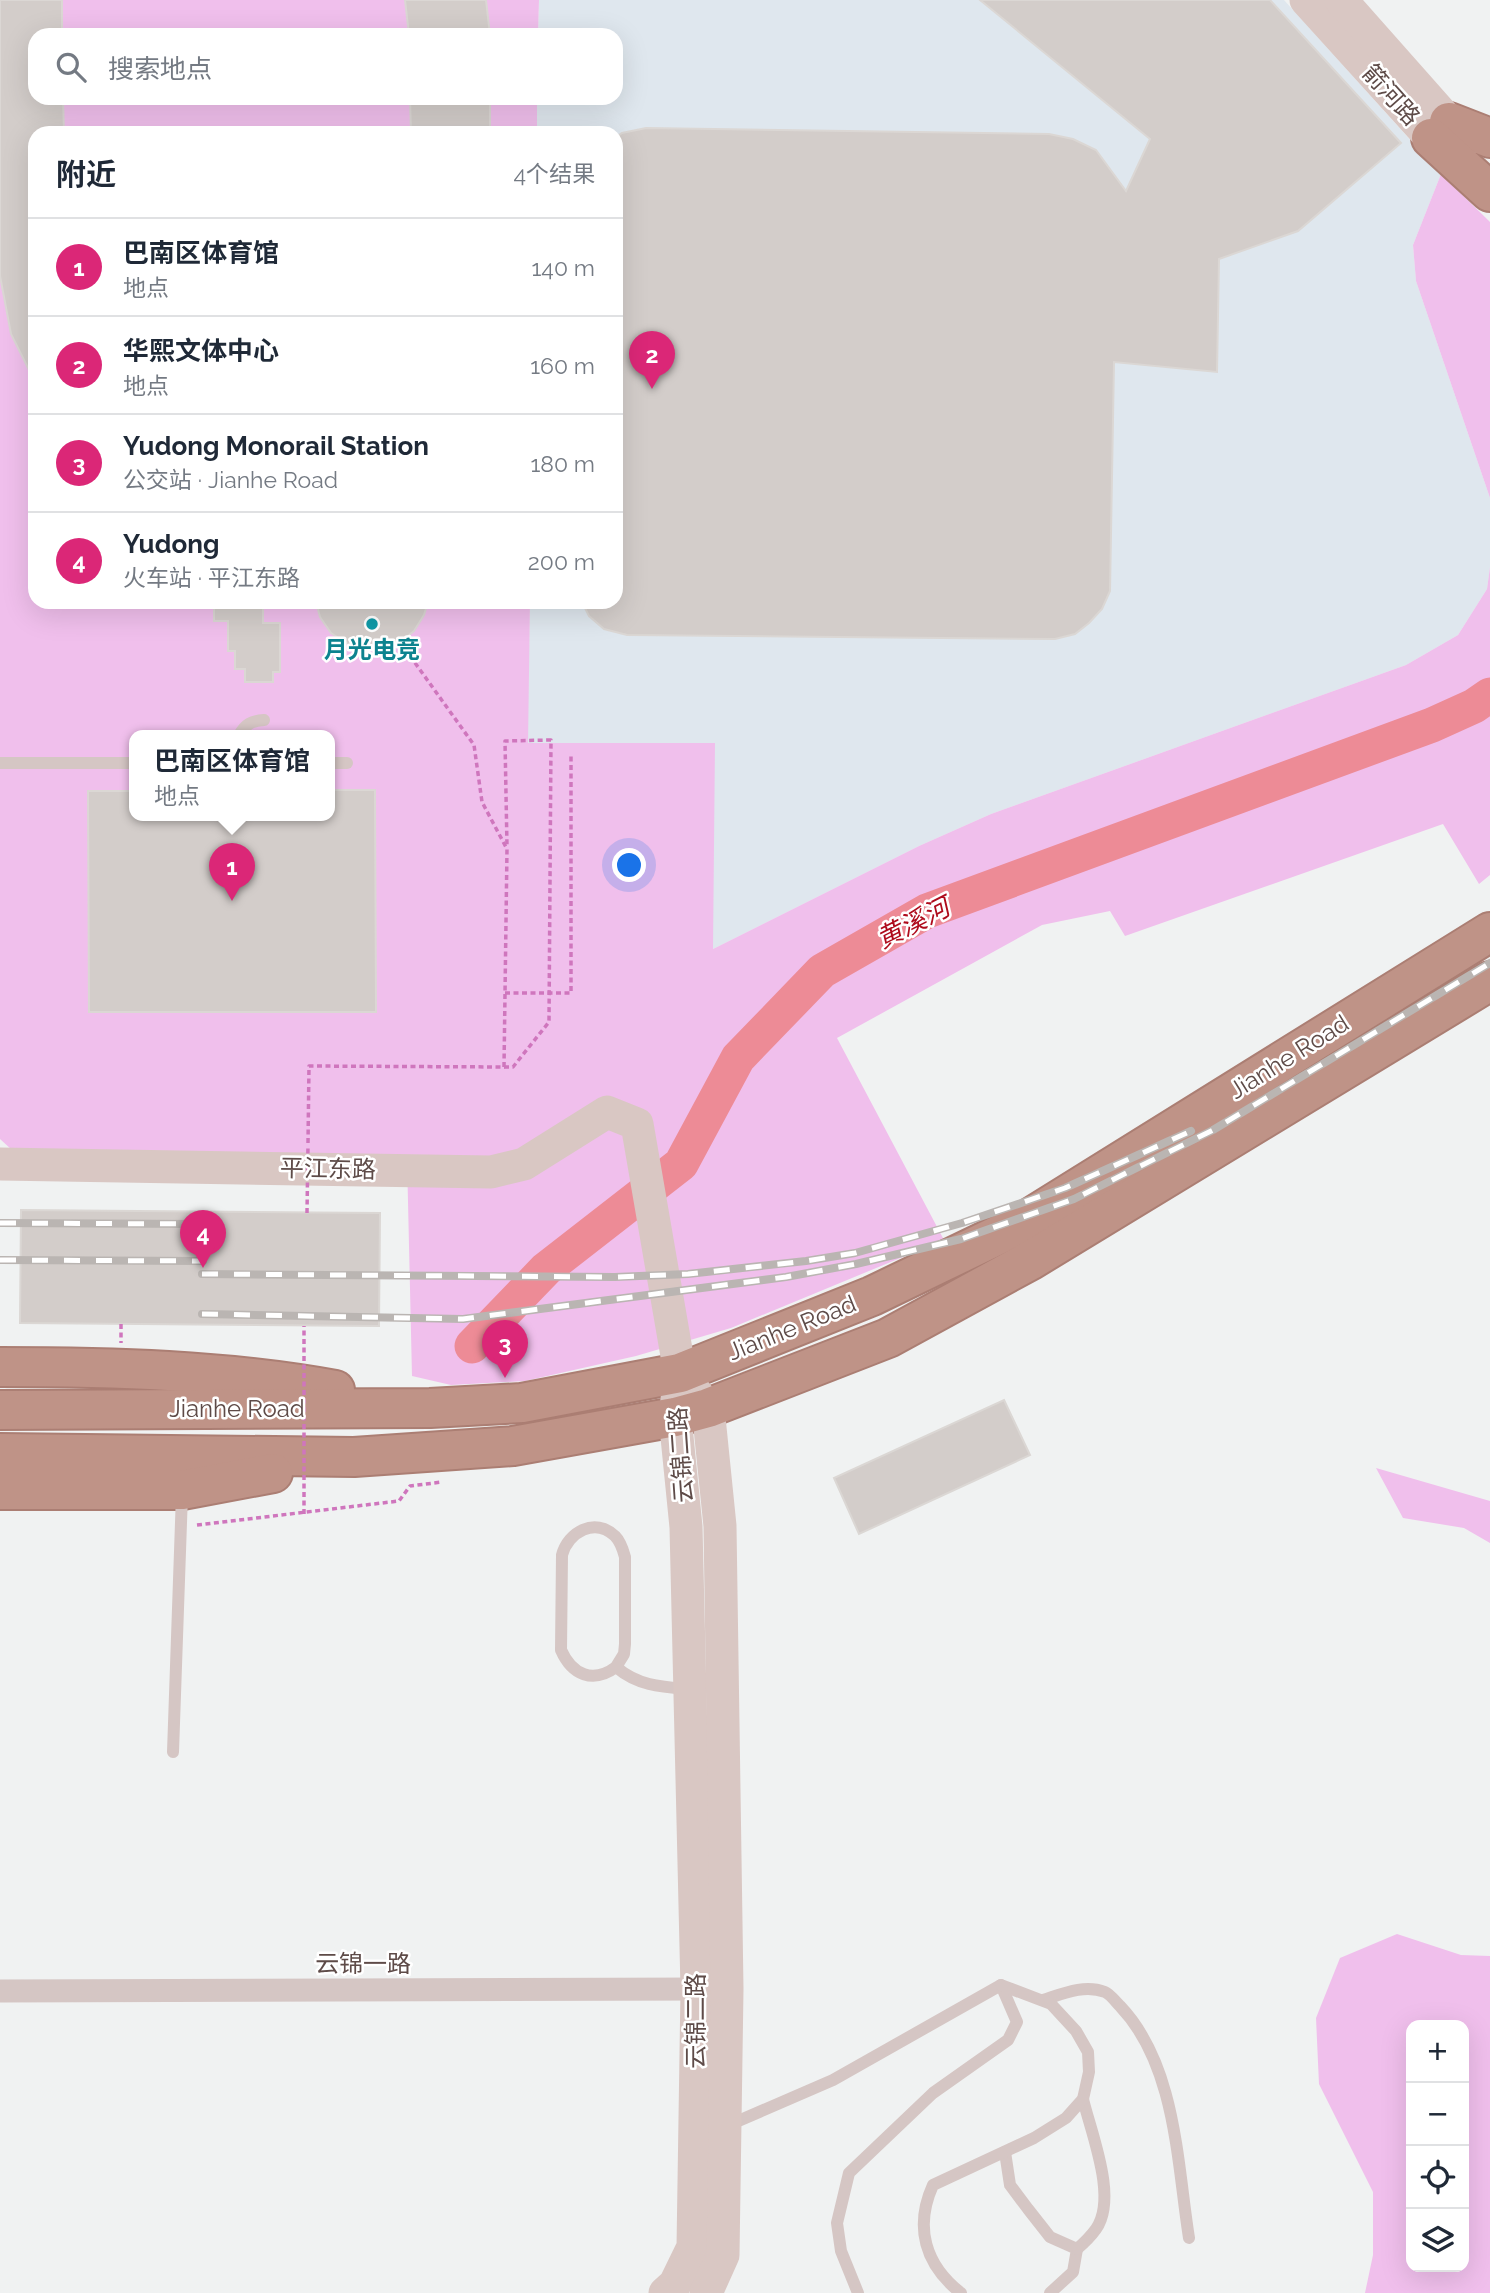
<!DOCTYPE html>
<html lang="zh">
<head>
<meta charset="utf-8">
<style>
  :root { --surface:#fff; --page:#f6f6f7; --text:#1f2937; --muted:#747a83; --line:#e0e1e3; --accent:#db2777 }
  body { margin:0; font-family:Raleway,"Noto Sans SC",sans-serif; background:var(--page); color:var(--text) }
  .controls { position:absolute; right:21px; bottom:21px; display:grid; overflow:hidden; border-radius:14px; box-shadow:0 7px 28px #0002 }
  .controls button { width:63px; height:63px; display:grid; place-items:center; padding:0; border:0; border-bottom:2px solid var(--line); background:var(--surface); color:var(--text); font:35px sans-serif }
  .you { position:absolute; left:630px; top:866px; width:24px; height:24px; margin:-18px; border:5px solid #fff; border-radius:50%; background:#1a73e8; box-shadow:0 0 0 10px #1a73e833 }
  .badge { display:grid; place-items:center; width:46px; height:46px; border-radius:50%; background:var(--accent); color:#fff; font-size:23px; font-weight:700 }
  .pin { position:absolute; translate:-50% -58px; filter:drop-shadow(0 2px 4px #0008) }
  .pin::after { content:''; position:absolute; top:37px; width:24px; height:21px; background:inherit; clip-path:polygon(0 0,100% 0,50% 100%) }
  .popup { position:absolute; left:129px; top:730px; width:206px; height:91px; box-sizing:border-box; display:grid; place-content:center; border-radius:14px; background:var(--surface); filter:drop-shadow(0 2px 5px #0005); font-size:23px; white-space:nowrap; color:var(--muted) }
  .popup b { font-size:26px; color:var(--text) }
  .popup::after { content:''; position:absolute; left:50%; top:100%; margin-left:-14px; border:14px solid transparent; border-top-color:var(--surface) }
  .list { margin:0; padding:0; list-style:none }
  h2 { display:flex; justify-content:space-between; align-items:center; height:91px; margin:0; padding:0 28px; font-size:30px }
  h2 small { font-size:23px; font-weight:400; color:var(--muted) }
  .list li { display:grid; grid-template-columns:46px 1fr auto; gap:21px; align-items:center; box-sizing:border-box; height:98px; padding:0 28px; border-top:2px solid var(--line) }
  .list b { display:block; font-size:26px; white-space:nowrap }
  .list p { margin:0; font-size:23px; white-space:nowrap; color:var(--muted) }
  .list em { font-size:23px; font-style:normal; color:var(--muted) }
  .icon { flex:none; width:38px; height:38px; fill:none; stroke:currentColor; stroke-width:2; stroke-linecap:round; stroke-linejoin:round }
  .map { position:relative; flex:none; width:1490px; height:2293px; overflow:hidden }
  .search { position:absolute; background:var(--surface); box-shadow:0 7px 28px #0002; left:28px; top:28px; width:595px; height:77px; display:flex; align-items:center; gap:18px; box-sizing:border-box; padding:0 24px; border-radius:21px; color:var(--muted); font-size:26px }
  .panel { position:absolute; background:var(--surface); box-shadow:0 7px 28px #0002; left:28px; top:126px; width:595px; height:483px; border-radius:21px }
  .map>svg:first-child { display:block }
</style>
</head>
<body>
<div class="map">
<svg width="1490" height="2293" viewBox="0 0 1490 2293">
  <rect width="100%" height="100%" fill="#f0f2f2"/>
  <polygon fill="#dfe7ee" points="539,0 1284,0 1441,174 1413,245 1416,281 1490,498 1490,567 1487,589 1458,635 1406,665 991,814 919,846 713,949 527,743 530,602 616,602 616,133 537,133 537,98 616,98 616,35 538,35"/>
  <g fill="#f0bfec" fill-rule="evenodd">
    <path d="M0,0H539L538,35H35V98H537V133H35V602H530L528,743H715L713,949L919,846L991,814L1406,665L1458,635L1487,589L1490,567V875L1479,884L1443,824L1125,936L1110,911L1042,925L837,1038L944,1240L731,1328L636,1356L525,1381L451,1385L412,1376L407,1158L12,1150L0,1139ZM134,735H330V815H134Z"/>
    <polygon points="1441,174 1490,222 1490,498 1416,281 1413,245"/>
    <polygon points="1376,1468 1490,1501 1490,1543 1464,1528 1403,1518"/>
    <path d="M1397,1934L1461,1955L1490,1956V2293H1365L1373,2255V2192L1319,2084L1316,2018L1340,1958ZM1411,2025H1464V2267H1411Z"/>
  </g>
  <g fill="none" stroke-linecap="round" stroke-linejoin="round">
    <polyline stroke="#ed8b96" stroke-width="35" points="472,1346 546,1269 681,1164 738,1058 822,971 927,911 1432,725 1474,706 1490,695"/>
  </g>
  <g fill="#d3cdca" stroke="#dbd7d4" stroke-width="2">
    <polygon points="0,0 62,0 62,35 35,35 35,98 63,98 64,133 35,133 35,382 11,334 0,276"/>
    <polygon points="405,0 486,0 490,35 409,35"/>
    <polygon points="980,0 1270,0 1401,143 1298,231 1219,259 1217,372 1114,362 1110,591 1102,609 1089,623 1075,634 1055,639 627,635 604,629 589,616 582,602 616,602 616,137 622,133 646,128 1049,134 1073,139 1096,150 1126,191 1150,139"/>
    <polygon points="410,98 490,98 490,133 411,133"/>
    <polygon points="214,602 263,602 263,623 280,623 280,672 273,672 273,682 245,682 245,669 235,669 235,651 228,651 228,621 214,621"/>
    <polygon points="316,602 428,602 424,615 414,631 400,642 382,649 364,649 346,643 331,633 320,617"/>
    <polygon points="330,790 375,790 376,1012 89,1012 88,791 134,791 134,815 330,815"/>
    <polygon points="21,1210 380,1213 379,1326 20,1323"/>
    <polygon points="1004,1400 1030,1455 859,1534 834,1478"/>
  </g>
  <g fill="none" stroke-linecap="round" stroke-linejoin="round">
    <defs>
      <g id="highway">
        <polyline points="1449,122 1490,138"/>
        <polyline points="1431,138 1490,192"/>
        <path d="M0,1367C112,1367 225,1370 335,1390"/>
        <polyline points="0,1410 430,1408 522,1403 680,1373 872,1296 1017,1226 1490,932"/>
        <polyline points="0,1453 354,1457 513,1446 675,1417 708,1408 888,1338 1031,1260 1490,981"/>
        <polyline points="0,1490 182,1490 273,1473"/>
      </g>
    </defs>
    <use href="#highway" stroke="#ab7e73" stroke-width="42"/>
    <g stroke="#cf76bd" stroke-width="3.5" stroke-dasharray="5 3.5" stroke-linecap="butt">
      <polyline points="505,993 571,993 571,755"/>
      <polyline points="504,1067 513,1067 549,1022 551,740 505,741 507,847"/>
      <polyline points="308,1143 309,1066 504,1067 507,849 482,802 474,745 400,642"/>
      <polyline points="121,1324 121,1343"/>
      <polyline points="197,1525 399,1501 410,1486 442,1482"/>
    </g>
    <g stroke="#d5c6c4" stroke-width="12">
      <path d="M239,735C246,724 251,721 264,720"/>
      <polyline points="0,763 134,763"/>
      <polyline points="330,763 347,763"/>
      <path d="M616,1667C593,1684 572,1675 561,1650L562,1555C568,1532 595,1517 615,1536C621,1542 623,1550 625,1557V1644L624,1654L616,1667C638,1686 662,1687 689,1689"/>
      <polyline points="173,1752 182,1494"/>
      <path d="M1043,2000C1062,1994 1084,1984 1105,1992C1110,1994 1116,2002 1120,2006C1176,2065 1177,2162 1189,2238"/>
      <polyline points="729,2125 833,2080 1001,1985 1017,2022 1008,2040 933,2093 849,2173 837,2223 841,2251 858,2293"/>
      <polyline points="1005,2152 1010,2185 1028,2209 1050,2237 1077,2249 1073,2272 1050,2293"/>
      <path d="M1077,2249C1084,2243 1091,2236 1096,2229C1118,2198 1091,2133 1083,2099"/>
      <path d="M961,2293C925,2265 914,2227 933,2185L1034,2138L1066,2118L1083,2099L1089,2072L1088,2052L1076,2031L1051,2004L1001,1985"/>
    </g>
    <polyline stroke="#d5c6c4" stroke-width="23" points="0,1991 710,1989"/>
    <g stroke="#d9c7c3" stroke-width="33">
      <polyline points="1306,0 1431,138 1451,151"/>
      <polyline points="1341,0 1449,122 1473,136"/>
      <polyline points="0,1164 491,1172 524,1164 607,1112 637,1124 680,1373 675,1417 686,1527 697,1989 693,2247 675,2284 665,2293"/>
      <polyline points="692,1388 708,1408 720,1526 727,1989 723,2255 706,2293"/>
    </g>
    <use href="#highway" stroke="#bf9387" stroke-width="38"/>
    <defs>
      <g id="rail">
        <polyline points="0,1223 202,1224"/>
        <polyline points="0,1260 203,1261"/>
        <polyline points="202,1274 615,1277 688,1274 806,1261 855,1253 962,1223 1065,1188 1191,1131"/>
        <polyline points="202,1314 463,1319 786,1277 856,1264 961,1239 1074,1199 1213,1130 1490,963"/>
      </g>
    </defs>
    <use href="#rail" stroke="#bab5b2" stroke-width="8"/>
    <use href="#rail" stroke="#fff" stroke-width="5" stroke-dasharray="16" stroke-linecap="butt"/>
    <g stroke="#cf76bd" stroke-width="3.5" stroke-dasharray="5 3.5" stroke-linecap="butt">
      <polyline points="307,1213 308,1145"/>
      <polyline points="304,1514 304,1326"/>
    </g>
  </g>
  <circle fill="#0f9aa8" stroke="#fff" stroke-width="2.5" cx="372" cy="624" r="7"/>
  <g text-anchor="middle" stroke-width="5" stroke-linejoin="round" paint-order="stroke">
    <g font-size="24" fill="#5e4b48" stroke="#fff">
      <text transform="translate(1391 95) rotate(48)" y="8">箭河路</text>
      <text transform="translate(1289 1057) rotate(-32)" y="8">Jianhe Road</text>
      <text transform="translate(328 1169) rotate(1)" y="8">平江东路</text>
      <text transform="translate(792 1328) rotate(-22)" y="8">Jianhe Road</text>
      <text x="237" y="1417">Jianhe Road</text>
      <text transform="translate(681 1455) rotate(-94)" y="8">云锦二路</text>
      <text x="363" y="1972">云锦一路</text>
      <text transform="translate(696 2021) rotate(-90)" y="8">云锦二路</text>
    </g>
    <g font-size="24" font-weight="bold" fill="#0d838f" stroke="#fff">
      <text x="372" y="658">月光电竞</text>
    </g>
    <g font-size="26" font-style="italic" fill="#ae0b1c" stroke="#fff">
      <text transform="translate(913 923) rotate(-27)" y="9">黄溪河</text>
    </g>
  </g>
</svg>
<div class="controls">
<button>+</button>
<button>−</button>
<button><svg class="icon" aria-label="locate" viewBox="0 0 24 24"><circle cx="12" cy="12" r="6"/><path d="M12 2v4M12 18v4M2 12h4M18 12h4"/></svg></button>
<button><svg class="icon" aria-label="layers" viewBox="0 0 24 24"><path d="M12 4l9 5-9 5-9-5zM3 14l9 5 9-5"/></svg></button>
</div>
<div class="you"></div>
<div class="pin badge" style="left:232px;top:901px">1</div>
<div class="popup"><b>巴南区体育馆</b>地点</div>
<div class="pin badge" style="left:652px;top:389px">2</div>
<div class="pin badge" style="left:505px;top:1378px">3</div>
<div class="pin badge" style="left:203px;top:1268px">4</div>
<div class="search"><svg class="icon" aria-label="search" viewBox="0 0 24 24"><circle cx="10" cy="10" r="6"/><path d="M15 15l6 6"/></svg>搜索地点</div>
<section class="panel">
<h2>附近<small>4个结果</small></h2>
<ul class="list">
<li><span class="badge">1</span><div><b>巴南区体育馆</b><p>地点</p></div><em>140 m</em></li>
<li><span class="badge">2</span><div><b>华熙文体中心</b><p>地点</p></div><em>160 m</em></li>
<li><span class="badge">3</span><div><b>Yudong Monorail Station</b><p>公交站 · Jianhe Road</p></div><em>180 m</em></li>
<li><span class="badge">4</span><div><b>Yudong</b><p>火车站 · 平江东路</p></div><em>200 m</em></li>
</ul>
</section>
</div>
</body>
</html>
